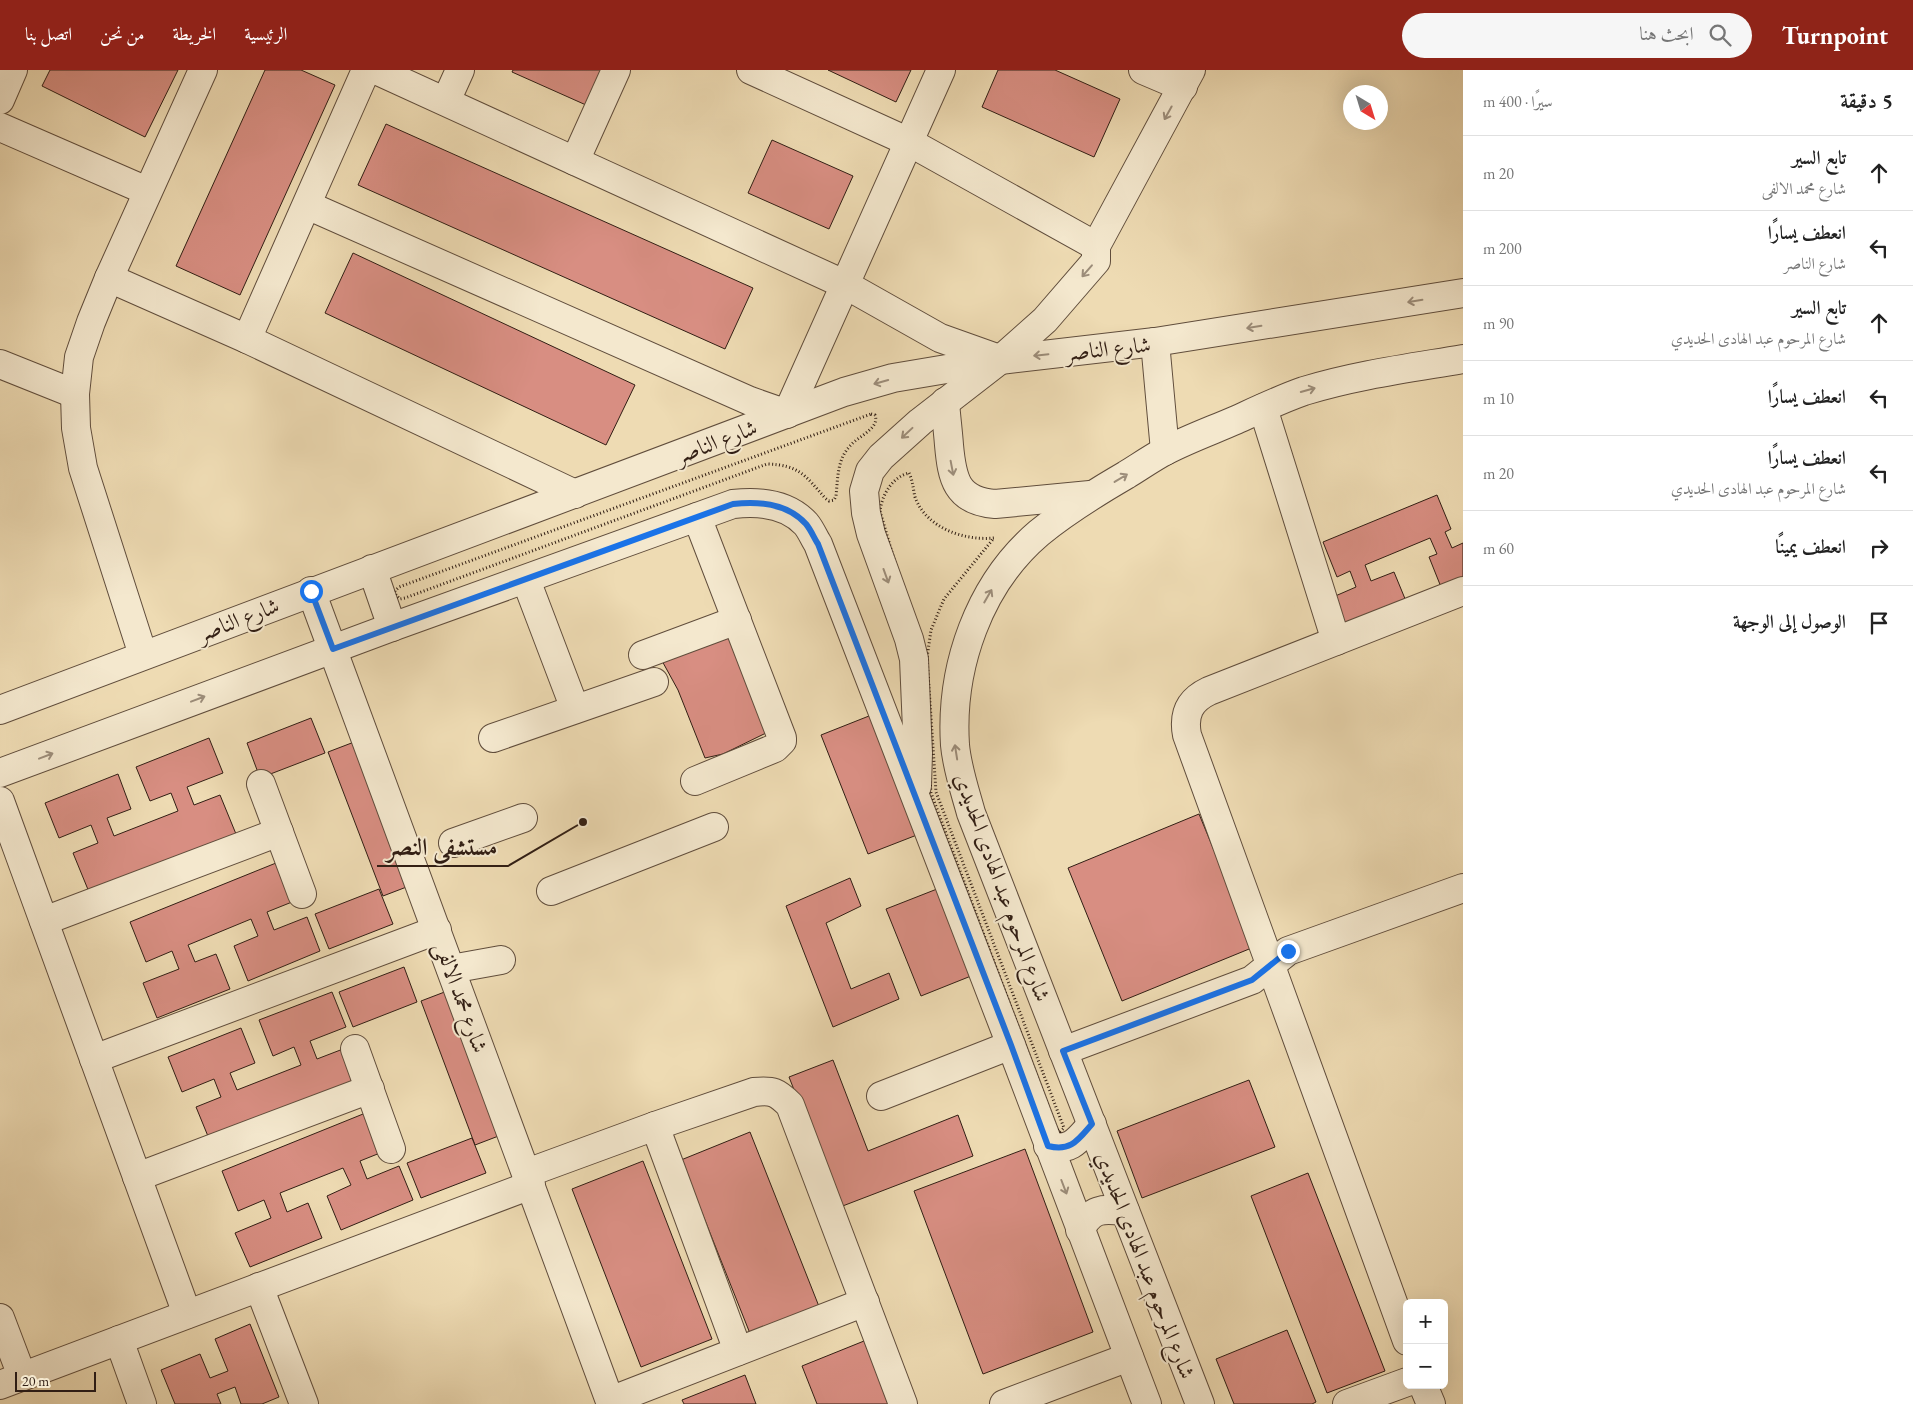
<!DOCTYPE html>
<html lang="ar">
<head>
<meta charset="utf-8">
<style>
  :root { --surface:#fff; --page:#f6f6f6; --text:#222; --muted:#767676; --line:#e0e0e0; --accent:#8f2418 }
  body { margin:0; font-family:"EB Garamond",Amiri,serif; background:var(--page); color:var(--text); direction:rtl }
  .controls { position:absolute; right:15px; bottom:15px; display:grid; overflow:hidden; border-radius:8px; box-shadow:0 5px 20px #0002 }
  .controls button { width:45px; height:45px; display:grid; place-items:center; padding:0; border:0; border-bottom:1px solid var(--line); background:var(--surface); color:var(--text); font:25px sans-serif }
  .compass { position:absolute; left:1343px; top:15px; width:45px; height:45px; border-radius:50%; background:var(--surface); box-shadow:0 5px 20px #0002; rotate:142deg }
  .scale { position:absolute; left:15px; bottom:12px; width:81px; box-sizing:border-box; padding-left:5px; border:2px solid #311e14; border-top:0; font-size:14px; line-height:18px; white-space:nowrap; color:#311e14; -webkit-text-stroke:4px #f4e8ce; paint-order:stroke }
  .stop { position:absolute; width:15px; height:15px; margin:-11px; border:4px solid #1a73e8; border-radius:50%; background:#fff }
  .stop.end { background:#1a73e8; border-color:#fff; box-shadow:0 1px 5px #0008 }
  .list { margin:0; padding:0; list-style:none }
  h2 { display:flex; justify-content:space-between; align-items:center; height:65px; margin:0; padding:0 20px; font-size:21px }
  h2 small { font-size:16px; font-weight:400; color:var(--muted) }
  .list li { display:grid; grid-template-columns:32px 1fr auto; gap:15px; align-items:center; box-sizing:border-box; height:75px; padding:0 20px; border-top:1px solid var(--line) }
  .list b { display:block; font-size:19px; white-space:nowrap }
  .list p { margin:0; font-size:16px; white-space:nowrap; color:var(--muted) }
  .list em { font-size:16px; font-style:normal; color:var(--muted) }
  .icon { flex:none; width:28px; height:28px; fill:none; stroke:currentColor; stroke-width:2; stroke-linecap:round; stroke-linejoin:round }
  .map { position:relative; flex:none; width:1463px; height:1334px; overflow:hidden; direction:ltr }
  header { display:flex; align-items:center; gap:30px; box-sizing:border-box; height:70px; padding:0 25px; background:var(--accent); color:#fff }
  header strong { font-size:24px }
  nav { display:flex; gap:28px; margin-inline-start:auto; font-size:18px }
  .search { width:350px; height:45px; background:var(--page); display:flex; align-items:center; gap:12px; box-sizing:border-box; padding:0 18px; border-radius:28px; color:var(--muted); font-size:19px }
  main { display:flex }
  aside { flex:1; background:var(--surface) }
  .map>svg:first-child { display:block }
</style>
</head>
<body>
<header>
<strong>Turnpoint</strong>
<div class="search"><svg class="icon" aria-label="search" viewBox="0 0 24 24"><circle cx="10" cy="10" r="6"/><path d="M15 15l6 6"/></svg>ابحث هنا</div>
<nav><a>الرئيسية</a><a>الخريطة</a><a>من نحن</a><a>اتصل بنا</a></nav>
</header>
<main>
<aside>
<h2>5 دقيقة<small>سيرًا · 400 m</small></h2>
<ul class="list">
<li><svg class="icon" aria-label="ahead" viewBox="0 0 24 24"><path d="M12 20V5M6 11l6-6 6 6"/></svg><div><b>تابع السير</b><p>شارع محمد الالفى</p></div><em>20 m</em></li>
<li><svg class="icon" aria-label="left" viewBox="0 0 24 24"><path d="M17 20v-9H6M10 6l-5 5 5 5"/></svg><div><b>انعطف يسارًا</b><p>شارع الناصر</p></div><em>200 m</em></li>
<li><svg class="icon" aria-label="ahead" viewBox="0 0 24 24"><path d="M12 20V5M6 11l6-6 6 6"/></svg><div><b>تابع السير</b><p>شارع المرحوم عبد الهادى الحديدي</p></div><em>90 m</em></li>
<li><svg class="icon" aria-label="left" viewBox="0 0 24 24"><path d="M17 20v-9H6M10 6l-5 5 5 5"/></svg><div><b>انعطف يسارًا</b></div><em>10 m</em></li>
<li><svg class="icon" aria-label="left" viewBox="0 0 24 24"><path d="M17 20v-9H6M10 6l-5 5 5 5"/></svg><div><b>انعطف يسارًا</b><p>شارع المرحوم عبد الهادى الحديدي</p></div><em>20 m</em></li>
<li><svg class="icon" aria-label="right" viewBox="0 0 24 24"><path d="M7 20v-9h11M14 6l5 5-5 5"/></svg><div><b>انعطف يمينًا</b></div><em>60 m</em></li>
<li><svg class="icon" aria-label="arrive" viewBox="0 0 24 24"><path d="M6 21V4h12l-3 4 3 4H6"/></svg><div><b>الوصول إلى الوجهة</b></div></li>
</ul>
</aside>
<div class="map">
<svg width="1463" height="1334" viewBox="0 0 1463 1334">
  <rect width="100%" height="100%" fill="#eedbb3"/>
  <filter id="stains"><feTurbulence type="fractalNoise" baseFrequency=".004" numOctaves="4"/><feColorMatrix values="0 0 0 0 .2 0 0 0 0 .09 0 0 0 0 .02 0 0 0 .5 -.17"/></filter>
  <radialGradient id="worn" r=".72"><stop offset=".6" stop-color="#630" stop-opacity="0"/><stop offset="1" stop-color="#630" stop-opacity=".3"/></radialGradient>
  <g fill="#d88e82" stroke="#311e14">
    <polygon points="50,0 178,0 145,67 42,16"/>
    <polygon points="265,0 301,0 335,15 240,225 176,196"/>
    <polygon points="513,0 602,0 586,35 512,2"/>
    <polygon points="828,0 911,0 896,32"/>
    <polygon points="998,0 1055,0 1120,29 1094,87 982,37"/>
    <polygon points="386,54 753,218 725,279 358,115"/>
    <polygon points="772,70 853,106 829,159 748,123"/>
    <polygon points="353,183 635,315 606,375 325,243"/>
    <polygon points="1437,425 1451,459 1445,462 1452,478 1463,473 1463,513 1443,522 1429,487 1437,484 1430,468 1365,495 1371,511 1394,502 1408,536 1348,561 1333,527 1356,517 1350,501 1337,507 1323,472"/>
    <polygon points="730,562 766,663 723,684 705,688 678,620 661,589"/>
    <polygon points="874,644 922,763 868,784 821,665"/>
    <polygon points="311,648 325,683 260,708 247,673"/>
    <polygon points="209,668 223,703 187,717 194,735 220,725 236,764 89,822 73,783 98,773 91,755 59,768 45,733 118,704 131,739 107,748 114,766 178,741 171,723 150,731 136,697"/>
    <polygon points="362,669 417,813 383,826 328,682"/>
    <polygon points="1199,744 1254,877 1122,931 1068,798"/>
    <polygon points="276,793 292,832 267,842 274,860 307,847 320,881 248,911 234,876 258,866 251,849 188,875 195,892 216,884 230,919 157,948 143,913 179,899 172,881 146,892 130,852"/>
    <polygon points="850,808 861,836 826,853 851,919 889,903 899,929 833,957 786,836"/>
    <polygon points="379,819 393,854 329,879 315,844"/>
    <polygon points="937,819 971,906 921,926 886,839"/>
    <polygon points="404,897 417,932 353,957 339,922"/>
    <polygon points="455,918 509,1062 475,1075 421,931"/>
    <polygon points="332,922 346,957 310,971 317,989 343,979 358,1018 212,1076 196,1037 221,1027 214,1009 182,1022 168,987 241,958 255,993 230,1003 237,1020 301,995 294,977 273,986 259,950"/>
    <polygon points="833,990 868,1081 958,1045 973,1086 840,1137 789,1007"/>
    <polygon points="1249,1010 1275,1077 1142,1128 1117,1061"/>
    <polygon points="368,1042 385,1081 360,1091 367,1109 399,1096 413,1130 341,1160 327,1126 351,1115 343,1098 280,1123 287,1142 308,1133 322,1168 250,1197 235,1163 271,1148 264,1130 238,1141 222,1101"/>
    <polygon points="750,1062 820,1239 751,1266 681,1090"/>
    <polygon points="472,1068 486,1103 421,1128 407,1093"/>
    <polygon points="1025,1079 1093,1262 983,1304 914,1121"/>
    <polygon points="643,1091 712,1269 641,1297 572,1119"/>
    <polygon points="1308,1103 1385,1301 1327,1323 1251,1126"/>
    <polygon points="250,1254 279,1327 262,1334 241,1334 235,1317 217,1324 221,1334 175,1334 161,1300 200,1284 210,1308 228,1301 215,1269"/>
    <polygon points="1287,1260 1316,1332 1312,1334 1234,1334 1216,1289"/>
    <polygon points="864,1271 890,1334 817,1334 802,1296"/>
    <polygon points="745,1305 756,1334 684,1334 682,1330"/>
  </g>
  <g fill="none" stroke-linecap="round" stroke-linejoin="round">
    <defs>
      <g id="minor">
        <polyline points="376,0 846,215 940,268 999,289"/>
        <polyline points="751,0 909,72 1096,176"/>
        <polyline points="1143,0 1183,17"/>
        <polyline points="0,30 13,0"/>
        <polyline points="446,31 460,0"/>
        <polyline points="0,57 147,121"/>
        <polyline points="575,91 616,0"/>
        <polyline points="307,135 750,331 787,344 941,0"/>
        <polyline points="109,208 247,269 575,424"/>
        <polyline points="247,269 366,0"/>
        <polyline points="1155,272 1165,381"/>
        <polyline points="0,294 75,324"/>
        <path d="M945,332C946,346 948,361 949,375C952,408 956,431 995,434L1090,425"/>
        <polyline points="1263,338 1336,571"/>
        <polyline points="372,499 392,557"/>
        <polyline points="526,510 575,639"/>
        <polyline points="311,521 611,1334"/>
        <polyline points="143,585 83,398 76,358 75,324 79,287 91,252 109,208 203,0"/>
        <polyline points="643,585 737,550"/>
        <polyline points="0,640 844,322 893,308 1000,290 1155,272 1463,223"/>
        <polyline points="493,668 654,612"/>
        <path d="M0,703L392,557L733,434C759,431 787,433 806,454C811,460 814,468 818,474L1011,975L1147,1334"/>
        <polyline points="695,711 775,678 782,671 782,668 697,447"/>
        <polyline points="261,714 302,824"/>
        <polyline points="917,716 918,683 914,589 909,569 871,464 866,443 864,421 870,401 881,387 920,352 1000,290 1045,250 1096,191 1096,176 1191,0"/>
        <polyline points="0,731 187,1244"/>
        <polyline points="453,773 523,748"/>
        <polyline points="551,821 714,757"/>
        <polyline points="44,851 279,762"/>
        <polyline points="451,899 501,890"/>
        <polyline points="355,979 391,1079"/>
        <polyline points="1063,981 1252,910 1288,881 1463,818"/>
        <polyline points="94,989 437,860"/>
        <polyline points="881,1026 1011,975"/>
        <polyline points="655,1056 738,1281"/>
        <path d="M1048,1076C1071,1082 1078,1070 1092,1054"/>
        <path d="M527,1103L655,1056L754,1022C773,1020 777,1022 790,1035L903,1334"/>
        <polyline points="137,1107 370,1019"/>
        <path d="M1080,1160C1092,1137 1103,1139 1125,1141"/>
        <polyline points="259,1217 304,1334"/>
        <polyline points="0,1248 22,1306"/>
        <polyline points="119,1270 142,1334"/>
        <path d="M1407,1271L1187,665C1183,644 1190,630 1209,621L1463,521"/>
        <polyline points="0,1315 531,1115"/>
        <polyline points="1423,1315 1431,1334"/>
        <polyline points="610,1331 865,1232"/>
        <polyline points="1004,1334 1129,1287"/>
        <path d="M1200,1334L971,743C965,721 957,698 955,675C950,597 979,514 1039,463C1066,441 1095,423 1126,405C1139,397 1152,388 1165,381C1188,369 1213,360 1236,350C1258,340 1281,329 1304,321C1356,305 1410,298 1463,289"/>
        <polyline points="1347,1334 1407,1312"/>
      </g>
    </defs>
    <use href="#minor" stroke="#604d3c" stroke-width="30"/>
    <g stroke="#311e14" stroke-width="3" stroke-dasharray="1 2.5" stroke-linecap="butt">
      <path d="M871,344L875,345C880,358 859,366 852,374C837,388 838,407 836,426L834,430L829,431L825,428C805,405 799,395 767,394L405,528L400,529L396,525L395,521L399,517Z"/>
      <path d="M909,403C913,411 913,419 915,427C926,458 964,471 994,468L944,529L931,560L927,588L936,722L1064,1058L1060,1062L1056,1058L931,723L919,576L880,441C882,425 892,407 909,403Z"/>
    </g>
    <use href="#minor" stroke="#f4e8ce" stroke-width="28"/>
  </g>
  <defs><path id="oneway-shaft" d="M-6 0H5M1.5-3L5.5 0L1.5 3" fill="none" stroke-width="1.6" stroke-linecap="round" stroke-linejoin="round" transform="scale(1.25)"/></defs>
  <g stroke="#9c8d7a">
    <use href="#oneway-shaft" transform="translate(1168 43) rotate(119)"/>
    <use href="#oneway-shaft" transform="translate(1087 201) rotate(131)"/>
    <use href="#oneway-shaft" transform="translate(1415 231) rotate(171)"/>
    <use href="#oneway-shaft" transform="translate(1254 257) rotate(171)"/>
    <use href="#oneway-shaft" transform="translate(1041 285) rotate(174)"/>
    <use href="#oneway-shaft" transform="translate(881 312) rotate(164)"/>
    <use href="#oneway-shaft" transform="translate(1308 320) rotate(-16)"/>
    <use href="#oneway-shaft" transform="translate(907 363) rotate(137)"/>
    <use href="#oneway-shaft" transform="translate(952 398) rotate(79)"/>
    <use href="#oneway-shaft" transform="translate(1121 408) rotate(-31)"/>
    <use href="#oneway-shaft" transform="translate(886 506) rotate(70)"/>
    <use href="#oneway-shaft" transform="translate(988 526) rotate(-60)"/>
    <use href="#oneway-shaft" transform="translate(198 629) rotate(-21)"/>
    <use href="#oneway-shaft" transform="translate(956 682) rotate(-99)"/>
    <use href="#oneway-shaft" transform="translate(46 686) rotate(-21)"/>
    <use href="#oneway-shaft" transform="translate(1064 1117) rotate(69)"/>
  </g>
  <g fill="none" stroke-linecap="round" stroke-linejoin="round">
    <path stroke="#1a73e8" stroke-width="6" d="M311,521L333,579L733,434C759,431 787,433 806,454C811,460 814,468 818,474L1011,975L1048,1076C1071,1082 1078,1070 1092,1054L1063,981L1252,910L1288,881"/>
  </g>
  <g text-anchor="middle" stroke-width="4" stroke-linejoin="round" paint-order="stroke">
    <g font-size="22" fill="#311e14" stroke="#f4e8ce">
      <text transform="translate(1108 278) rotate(-6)" y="8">شارع الناصر</text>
      <text transform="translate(716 371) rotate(-21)" y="8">شارع الناصر</text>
      <text transform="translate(238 549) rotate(-21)" y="8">شارع الناصر</text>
      <text transform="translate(1003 817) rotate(70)" y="8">شارع المرحوم عبد الهادى الحديدي</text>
      <text transform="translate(462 927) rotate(70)" y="8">شارع محمد الالفى</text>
      <text transform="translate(1146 1195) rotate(69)" y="8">شارع المرحوم عبد الهادى الحديدي</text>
    </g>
  </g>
  <path fill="none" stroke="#311e14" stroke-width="2" d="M583 752L508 796H377"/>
  <circle fill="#311e14" stroke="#f4e8ce" stroke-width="2" cx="583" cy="752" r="5"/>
  <g font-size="24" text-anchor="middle" font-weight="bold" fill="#311e14" stroke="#f4e8ce" stroke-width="4" stroke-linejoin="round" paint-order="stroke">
    <text x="442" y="785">مستشفى النصر</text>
  </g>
  <rect width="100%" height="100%" filter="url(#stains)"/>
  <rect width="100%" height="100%" fill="url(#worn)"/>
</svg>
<div class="controls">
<button>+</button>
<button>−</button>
</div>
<svg class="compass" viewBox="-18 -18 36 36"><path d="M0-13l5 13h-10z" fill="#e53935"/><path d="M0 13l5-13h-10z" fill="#767676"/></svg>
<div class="scale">20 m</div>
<div class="stop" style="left:311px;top:521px"></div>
<div class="stop end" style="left:1288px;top:881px"></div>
</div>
</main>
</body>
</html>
